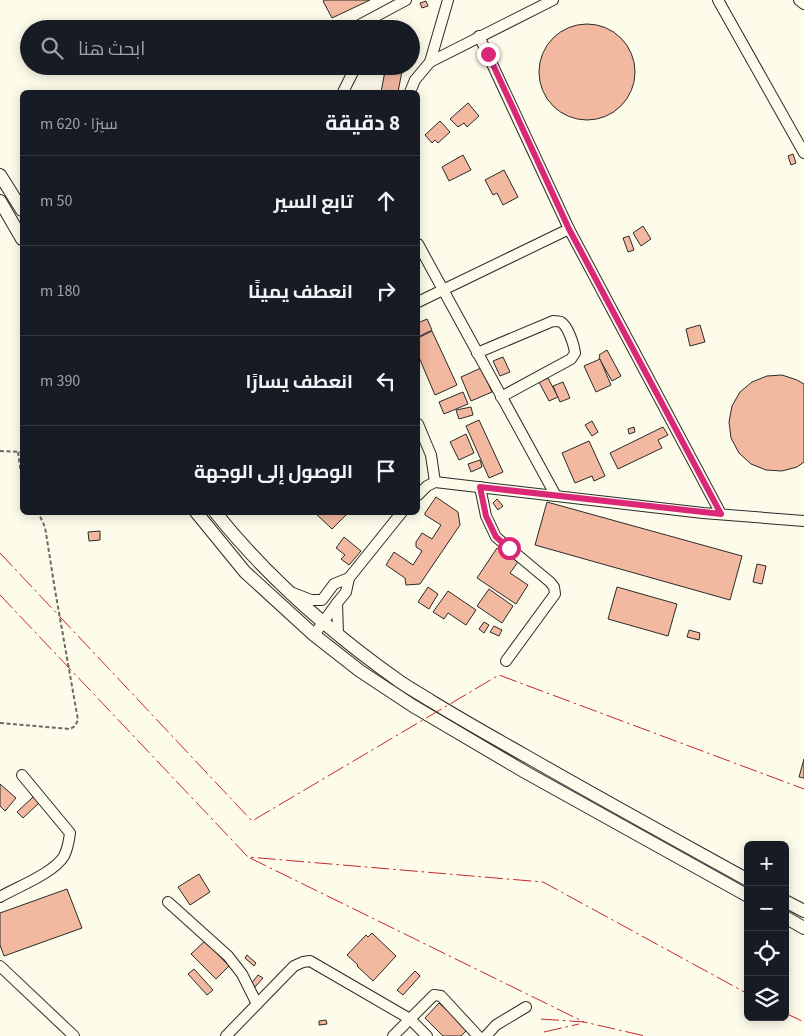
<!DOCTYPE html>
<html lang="ar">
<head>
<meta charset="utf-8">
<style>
  :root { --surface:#171b24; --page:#20242c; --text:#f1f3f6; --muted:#9ea1a6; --line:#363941 }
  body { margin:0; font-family:"Source Sans 3",Cairo,sans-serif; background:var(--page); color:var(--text); direction:rtl }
  .controls { position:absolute; right:15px; bottom:15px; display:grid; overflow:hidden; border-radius:8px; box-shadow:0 2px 12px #0003 }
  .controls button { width:45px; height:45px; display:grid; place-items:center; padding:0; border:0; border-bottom:1px solid var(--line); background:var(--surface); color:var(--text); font:25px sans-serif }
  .stop { position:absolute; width:15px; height:15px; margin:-11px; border:4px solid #db2777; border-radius:50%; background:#fff }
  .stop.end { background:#db2777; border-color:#fff; box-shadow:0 1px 5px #0008 }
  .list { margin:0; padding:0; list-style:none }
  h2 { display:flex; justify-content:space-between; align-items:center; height:65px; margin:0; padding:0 20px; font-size:21px }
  h2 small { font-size:16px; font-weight:400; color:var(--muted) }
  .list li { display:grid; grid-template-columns:32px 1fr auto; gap:15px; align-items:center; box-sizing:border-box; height:90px; padding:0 20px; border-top:1px solid var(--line) }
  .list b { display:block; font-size:19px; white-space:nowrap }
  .list em { font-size:16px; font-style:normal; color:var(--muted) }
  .icon { flex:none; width:28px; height:28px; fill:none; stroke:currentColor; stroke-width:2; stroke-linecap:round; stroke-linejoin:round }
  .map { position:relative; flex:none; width:804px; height:1036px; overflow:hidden; direction:ltr }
  .search { position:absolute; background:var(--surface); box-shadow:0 2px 12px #0003; left:20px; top:20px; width:400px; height:55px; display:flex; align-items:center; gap:12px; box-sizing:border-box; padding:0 18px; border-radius:28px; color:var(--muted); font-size:19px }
  .panel { position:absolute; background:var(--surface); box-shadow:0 2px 12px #0003; left:20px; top:90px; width:400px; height:425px; border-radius:8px; direction:rtl }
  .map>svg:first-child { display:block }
</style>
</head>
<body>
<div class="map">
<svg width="804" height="1036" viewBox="0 0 804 1036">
  <rect width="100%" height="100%" fill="#fdfbea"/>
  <g fill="#f2b8a0" stroke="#2b2b2b">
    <polygon points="325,0 370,0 332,18 323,1"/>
    <polygon points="426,1 428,6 422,8 420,3"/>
    <circle cx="587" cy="72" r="48"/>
    <polygon points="386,66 403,66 398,92 381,92"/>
    <polygon points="468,103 479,116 467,127 464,123 458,127 450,119"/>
    <polygon points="440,121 450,132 438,143 435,140 432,143 425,135"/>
    <polygon points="793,154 796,163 791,165 788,156"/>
    <polygon points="463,155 471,170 449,181 442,167"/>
    <polygon points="504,170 518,197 503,205 497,193 493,195 485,180"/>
    <polygon points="643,226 651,239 641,246 633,233"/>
    <polygon points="629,236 634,250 628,252 623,238"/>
    <polygon points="427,319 432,330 418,337 418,323"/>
    <polygon points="700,325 705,342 690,346 686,329"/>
    <polygon points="432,331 457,385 435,395 418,355 418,338"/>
    <polygon points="607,350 621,376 612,381 599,358 600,357 599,355"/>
    <polygon points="503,357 510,372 500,376 493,361"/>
    <polygon points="600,359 611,385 596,392 584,366"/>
    <polygon points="481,368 492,392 471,401 461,377"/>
    <polygon points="782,375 797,380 804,384 804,462 797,467 782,471 766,470 751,464 739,453 731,438 729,422 732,406 740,392 752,382 767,376"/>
    <polygon points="548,378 558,397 549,401 539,382"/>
    <polygon points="563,382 570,398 560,402 553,386"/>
    <polygon points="463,392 468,404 444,414 439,402"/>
    <polygon points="471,407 473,415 459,419 456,410"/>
    <polygon points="479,420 503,472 489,478 466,426"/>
    <polygon points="592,421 598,432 592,436 585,425"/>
    <polygon points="634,427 635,432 629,434 628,429"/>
    <polygon points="663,427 668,435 658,440 662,448 618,469 610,453"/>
    <polygon points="466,434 474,453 459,460 450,442"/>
    <polygon points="589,441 605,476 594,481 592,476 575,483 562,453"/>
    <polygon points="480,460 482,467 471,472 468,464"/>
    <polygon points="436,497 458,512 460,525 420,584 406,585 405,578 386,565 394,552 413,565 422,551 416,547 416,542 422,533 432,539 441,525 425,515 425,513"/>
    <polygon points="497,499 503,506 498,510 493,503"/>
    <polygon points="547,502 742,556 730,600 535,545"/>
    <polygon points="314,512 349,512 332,529"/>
    <polygon points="100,531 100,540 89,541 88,532"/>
    <polygon points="344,537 361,551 349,565 341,559 345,555 336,548"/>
    <polygon points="497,548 518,562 510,573 528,585 516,604 477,578"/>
    <polygon points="757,564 766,566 762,584 753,582"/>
    <polygon points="428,587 438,594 429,609 418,602"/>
    <polygon points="617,587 677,604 668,636 608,619"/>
    <polygon points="489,589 513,606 502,623 477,606"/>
    <polygon points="448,591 476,610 466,625 448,613 444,619 433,612"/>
    <polygon points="484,622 489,625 484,633 479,629"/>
    <polygon points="494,626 502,630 499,636 490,632"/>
    <polygon points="689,630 700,633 699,640 687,637"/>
    <polygon points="804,759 804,778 799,777"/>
    <polygon points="0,784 16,798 5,811 0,806"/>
    <polygon points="33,797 39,803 23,818 17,812"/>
    <polygon points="199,874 210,892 190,905 178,887"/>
    <polygon points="67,889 82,928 4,956 0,945 0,913"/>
    <polygon points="372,933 396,956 373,981 357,966 358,965 347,955 366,935 368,937"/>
    <polygon points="205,941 229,966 216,979 191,954"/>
    <polygon points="247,955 256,963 254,966 245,958"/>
    <polygon points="194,969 213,990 207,995 188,974"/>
    <polygon points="415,971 420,976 403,995 397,990"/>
    <polygon points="258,975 263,978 255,987 251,984"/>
    <polygon points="439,1003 468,1029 461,1036 443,1036 425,1018"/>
    <polygon points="326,1020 327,1024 319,1025 319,1021"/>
  </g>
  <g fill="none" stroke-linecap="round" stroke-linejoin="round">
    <defs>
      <g id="minor">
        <polyline points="718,0 804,153"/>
        <polyline points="799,0 804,4"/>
        <polyline points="352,29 406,0"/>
        <polyline points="479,36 569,229 721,514"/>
        <polyline points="430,62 448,0"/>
        <polyline points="343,92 356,66"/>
        <polyline points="410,92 415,80 430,62 553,0"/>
        <polyline points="418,244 556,496"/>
        <polyline points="418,302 569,229"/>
        <path d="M477,353L553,321C556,321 559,321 561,322C568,326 574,345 575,353L571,359L501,397"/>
        <polyline points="418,424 431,455 435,482"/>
        <polyline points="480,487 486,516 496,537 550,582 554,587 555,594 506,661"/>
        <polyline points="418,495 427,486 435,482 703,513 804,521"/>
        <polyline points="293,593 311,600 322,600 334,584 349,578"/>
        <polyline points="338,634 337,603 346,592 349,578 402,512"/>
        <polyline points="314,635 337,603"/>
        <path d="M0,897C17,887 54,873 64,856C68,848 69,841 70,833L22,775"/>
        <polyline points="168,902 228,956 242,974 257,1004"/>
        <polyline points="0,966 74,1036"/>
        <polyline points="226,1036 294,966 303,962 310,961 410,1019 427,1036"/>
        <polyline points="393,1036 434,995 441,996 478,1036"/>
        <polyline points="486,1036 496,1025 526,1007"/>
      </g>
      <g id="major">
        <polyline points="0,175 22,210"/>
        <polyline points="0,201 22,239"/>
        <polyline points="196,512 245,572 314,635 360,671 413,706 525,772 748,896"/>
        <path d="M215,512C267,577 331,633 399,681C409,688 420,694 431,701C462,720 494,738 526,756C599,798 674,839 748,880"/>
        <polyline points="785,901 804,911"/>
        <polyline points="785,917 804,928"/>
      </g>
    </defs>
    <use href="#minor" stroke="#2b2b2b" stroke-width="12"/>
    <use href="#major" stroke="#2b2b2b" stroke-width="14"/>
    <g stroke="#6a6964" stroke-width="2" stroke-dasharray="4 2.5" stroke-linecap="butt">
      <polyline points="0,451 22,452"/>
      <polyline points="18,452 22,480"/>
      <polyline points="0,723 70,729 75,726 78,720 55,590 45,527 38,512"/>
    </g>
    <use href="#minor" stroke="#fdfbea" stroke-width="10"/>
    <use href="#major" stroke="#fdfbea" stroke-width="12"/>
    <g stroke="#c62828" stroke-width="1" stroke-dasharray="18 4 2.5 4" stroke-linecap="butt">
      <polyline points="0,553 252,821 499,675 804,789"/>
      <polyline points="0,595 248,857 543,882 748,994"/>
      <polyline points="250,858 584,1022"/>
      <polyline points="785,1013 804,1022"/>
      <polyline points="541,1019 584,1022 645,1036"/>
      <polyline points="544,1032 579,1024"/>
    </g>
  </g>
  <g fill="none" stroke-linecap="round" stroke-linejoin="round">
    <polyline stroke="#db2777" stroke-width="6" points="488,54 569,229 721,514 480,487 486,516 496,537 509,548"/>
  </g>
</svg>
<div class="controls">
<button>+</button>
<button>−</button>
<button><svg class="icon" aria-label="locate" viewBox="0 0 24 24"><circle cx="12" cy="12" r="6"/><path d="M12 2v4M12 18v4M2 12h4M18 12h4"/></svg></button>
<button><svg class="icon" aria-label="layers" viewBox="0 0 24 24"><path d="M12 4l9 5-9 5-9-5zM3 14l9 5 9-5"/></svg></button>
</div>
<div class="stop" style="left:509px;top:548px"></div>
<div class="stop end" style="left:488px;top:54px"></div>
<div class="search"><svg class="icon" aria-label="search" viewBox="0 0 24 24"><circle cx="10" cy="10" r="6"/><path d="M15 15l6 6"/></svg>ابحث هنا</div>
<section class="panel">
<h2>8 دقيقة<small>سيرًا · 620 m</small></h2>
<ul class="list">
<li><svg class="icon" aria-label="ahead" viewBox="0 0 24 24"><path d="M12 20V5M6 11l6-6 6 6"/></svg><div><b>تابع السير</b></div><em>50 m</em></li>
<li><svg class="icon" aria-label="right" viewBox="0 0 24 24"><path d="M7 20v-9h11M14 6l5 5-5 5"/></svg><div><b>انعطف يمينًا</b></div><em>180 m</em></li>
<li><svg class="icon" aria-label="left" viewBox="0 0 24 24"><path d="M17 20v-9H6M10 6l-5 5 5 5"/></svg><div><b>انعطف يسارًا</b></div><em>390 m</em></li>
<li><svg class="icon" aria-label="arrive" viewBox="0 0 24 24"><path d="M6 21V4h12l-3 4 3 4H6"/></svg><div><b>الوصول إلى الوجهة</b></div></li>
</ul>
</section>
</div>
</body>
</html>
